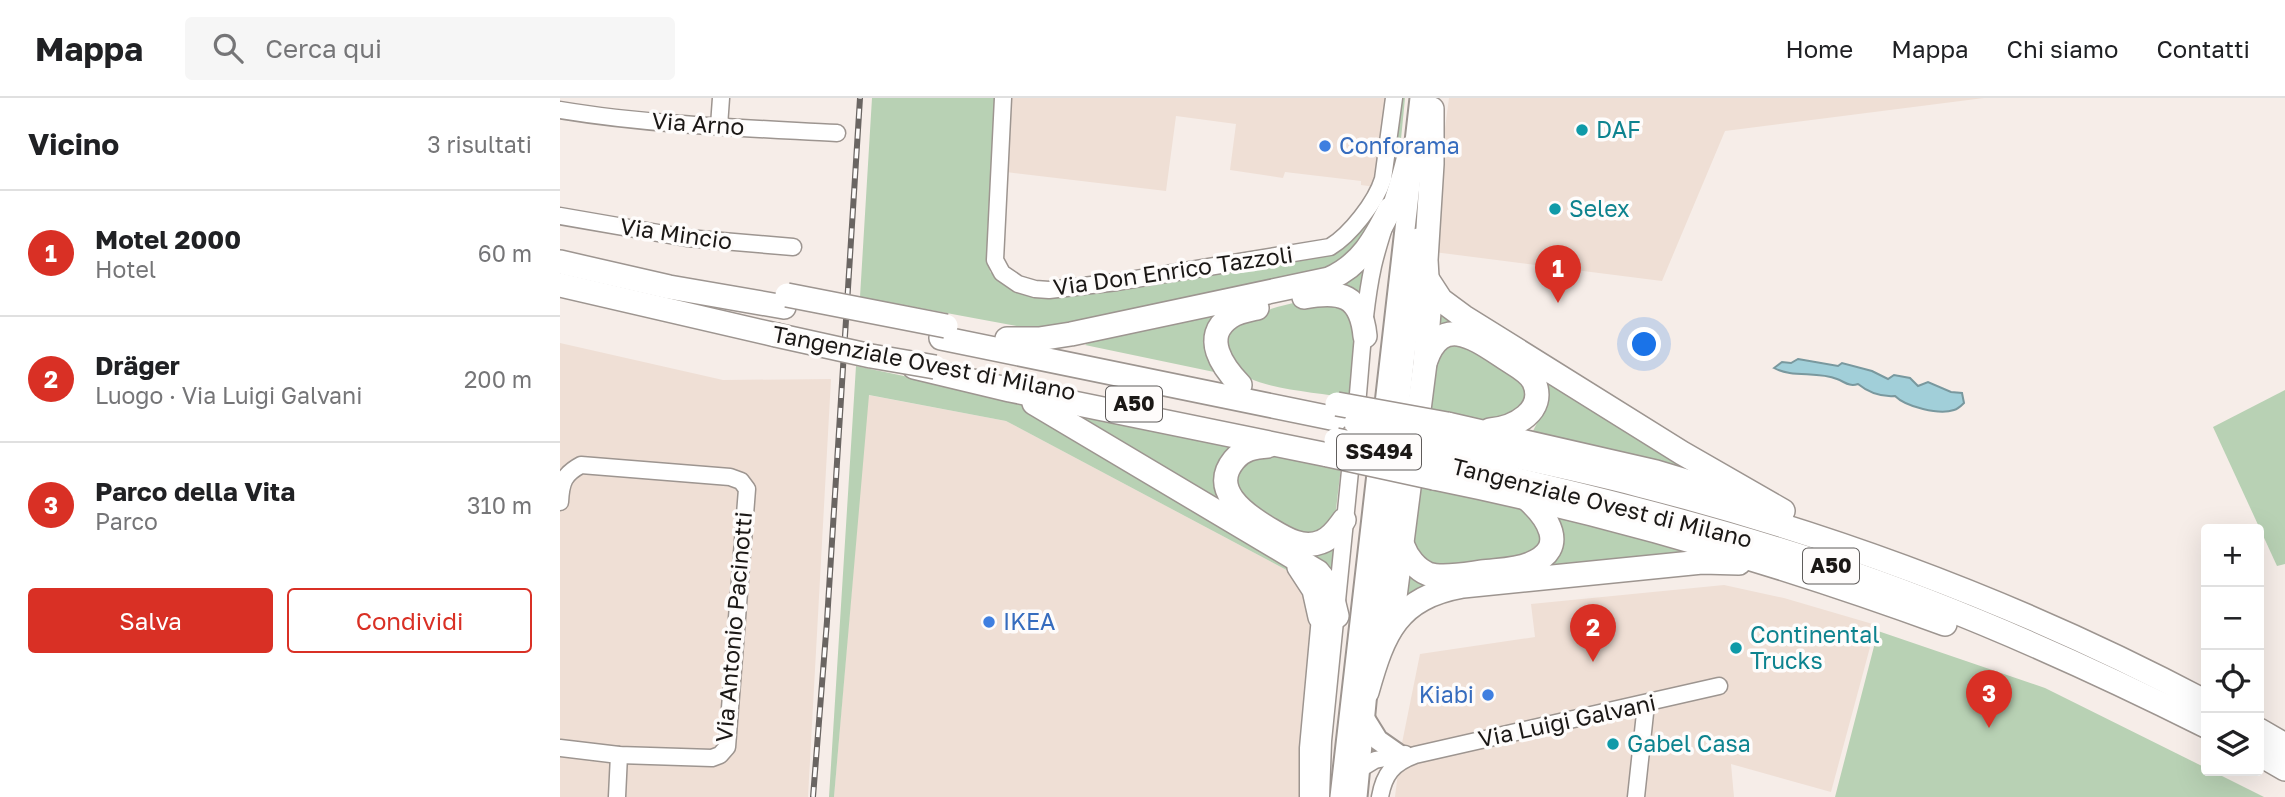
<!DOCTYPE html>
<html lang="it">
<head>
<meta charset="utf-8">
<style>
  :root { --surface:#fff; --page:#f6f6f6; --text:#202124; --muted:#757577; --line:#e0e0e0; --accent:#d93025 }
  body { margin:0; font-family:"Golos Text",sans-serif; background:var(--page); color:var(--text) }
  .controls { position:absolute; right:21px; bottom:21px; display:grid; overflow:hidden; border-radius:7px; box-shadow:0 7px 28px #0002 }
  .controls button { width:63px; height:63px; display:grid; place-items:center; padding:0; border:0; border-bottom:2px solid var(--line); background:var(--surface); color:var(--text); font:35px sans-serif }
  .you { position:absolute; left:1085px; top:247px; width:24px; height:24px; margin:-18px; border:5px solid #fff; border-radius:50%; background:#1a73e8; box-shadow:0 0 0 10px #1a73e833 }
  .badge { display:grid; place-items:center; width:46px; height:46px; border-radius:50%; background:var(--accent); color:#fff; font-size:23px; font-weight:700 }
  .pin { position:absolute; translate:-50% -58px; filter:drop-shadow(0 2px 4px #0008) }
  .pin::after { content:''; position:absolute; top:37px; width:24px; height:21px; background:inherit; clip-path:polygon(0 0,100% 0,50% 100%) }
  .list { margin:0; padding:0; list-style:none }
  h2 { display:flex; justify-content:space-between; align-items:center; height:91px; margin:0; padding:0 28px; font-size:30px }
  h2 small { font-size:23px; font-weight:400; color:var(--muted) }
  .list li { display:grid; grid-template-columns:46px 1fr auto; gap:21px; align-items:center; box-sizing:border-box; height:126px; padding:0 28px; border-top:2px solid var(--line) }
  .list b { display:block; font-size:26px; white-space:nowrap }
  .list p { margin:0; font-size:23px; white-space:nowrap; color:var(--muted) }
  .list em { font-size:23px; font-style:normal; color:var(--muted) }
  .actions { display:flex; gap:14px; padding:21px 28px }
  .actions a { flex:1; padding:16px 0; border:2px solid var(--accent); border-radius:7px; text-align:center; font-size:24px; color:var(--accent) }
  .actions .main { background:var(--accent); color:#fff }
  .icon { flex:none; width:38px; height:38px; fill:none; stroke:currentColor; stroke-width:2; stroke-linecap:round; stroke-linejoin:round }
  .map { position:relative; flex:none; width:1725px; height:699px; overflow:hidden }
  header { display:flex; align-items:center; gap:42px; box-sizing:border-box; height:98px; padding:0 35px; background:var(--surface); border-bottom:2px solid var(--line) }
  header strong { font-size:33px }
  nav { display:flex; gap:38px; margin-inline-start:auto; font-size:24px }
  .search { width:490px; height:63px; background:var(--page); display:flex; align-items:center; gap:18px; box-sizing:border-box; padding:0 24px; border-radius:7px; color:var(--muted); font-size:26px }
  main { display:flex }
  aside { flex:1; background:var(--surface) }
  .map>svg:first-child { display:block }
</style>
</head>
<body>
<header>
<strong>Mappa</strong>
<div class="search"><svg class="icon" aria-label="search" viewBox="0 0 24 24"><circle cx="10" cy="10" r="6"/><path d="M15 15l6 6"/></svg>Cerca qui</div>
<nav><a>Home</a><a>Mappa</a><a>Chi siamo</a><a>Contatti</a></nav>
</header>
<main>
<aside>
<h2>Vicino<small>3 risultati</small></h2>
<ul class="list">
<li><span class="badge">1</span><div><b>Motel 2000</b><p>Hotel</p></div><em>60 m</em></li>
<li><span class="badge">2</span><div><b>Dräger</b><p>Luogo · Via Luigi Galvani</p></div><em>200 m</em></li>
<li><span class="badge">3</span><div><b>Parco della Vita</b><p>Parco</p></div><em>310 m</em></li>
</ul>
<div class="actions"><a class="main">Salva</a><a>Condividi</a></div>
</aside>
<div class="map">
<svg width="1725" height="699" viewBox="0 0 1725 699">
  <rect width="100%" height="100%" fill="#f6ede8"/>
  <g fill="#efdfd5">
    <polygon points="450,0 827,0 816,89 801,87 801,83 725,74 723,80 670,72 676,26 616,18 606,93 446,74"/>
    <polygon points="889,0 1424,0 1165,33 1102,183 874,154 880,68"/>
    <polygon points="0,245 163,282 271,281 248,699 0,699"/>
    <polygon points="308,297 446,323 736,477 758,524 745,699 274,699"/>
    <polygon points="1164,487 1224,500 1316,527 1271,694 1171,666 1174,699 835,699 841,650 860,556 975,539 971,506"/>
  </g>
  <g fill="#b8d1b4">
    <polygon points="312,0 435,0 427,142 430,174 459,192 769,155 823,99 829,89 842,0 845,0 838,72 827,106 780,170 478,232 300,199"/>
    <polygon points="806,162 802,201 780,191 693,208 670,217 659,275 525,247 536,241"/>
    <path d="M766,199L798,219L790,300C762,295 714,292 689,280C680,275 674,265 670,255C653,216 742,203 766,199Z"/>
    <polygon points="877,204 1148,377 970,339 983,313 984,287 876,236"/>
    <polygon points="894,241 951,269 973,297 948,327 864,315 868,267"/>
    <polygon points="296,268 430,296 465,307 738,475 736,477 446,323 309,297 274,699 269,699"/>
    <polygon points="1725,292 1725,466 1717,468 1653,329"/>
    <polygon points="512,314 684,346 663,381 724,444 776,440 772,479"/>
    <polygon points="704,355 781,369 775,420 772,426 749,440 692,414 676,393 678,372 683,366"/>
    <polygon points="853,383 951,402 981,416 982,455 880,473 848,448"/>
    <polygon points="996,416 1151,453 854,493 840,503 846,469 960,475 1002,434"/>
    <polygon points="1318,533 1485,590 1646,670 1646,673 1652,673 1704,699 1275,699"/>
  </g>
  <path fill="#a1cfd9" stroke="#79989e" stroke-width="2" d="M1238,261L1278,268L1282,265L1312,273L1328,281L1334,277L1350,280L1358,288L1368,284L1391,294L1402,295L1404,305C1401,308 1398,311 1394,312C1379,317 1346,309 1335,298C1321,299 1309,295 1298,286C1289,289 1285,284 1277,281C1257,273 1232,280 1214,270L1222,264L1231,265Z"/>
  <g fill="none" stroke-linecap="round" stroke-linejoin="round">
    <defs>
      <g id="minor">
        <path d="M443,0L435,162L442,175L458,186L475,191L489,192L557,184L770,149C790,137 816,104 823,81L834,0"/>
        <path d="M0,12C91,27 185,30 277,35"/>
        <polyline points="159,28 161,0"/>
        <polyline points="0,118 127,140 233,149"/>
        <path d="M796,317C801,269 803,214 813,168C822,129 838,93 846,55"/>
        <path d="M0,404C1,384 4,376 21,367L170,379L181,383L187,391L167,649L160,657L152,660L59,657L0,650"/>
        <polyline points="792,676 815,662 845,656"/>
        <polyline points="57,699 59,657"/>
        <polyline points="748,699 748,650 760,519"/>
        <polyline points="761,699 763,643 792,353"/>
        <path d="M820,699C824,676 833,665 855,657L1159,588"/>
        <polyline points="1076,699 1086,606"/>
      </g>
      <g id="major">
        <polyline points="805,621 818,642 838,656"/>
        <polyline points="780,699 860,0"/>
        <polyline points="797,699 807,594 858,140"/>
      </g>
      <g id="highway">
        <polyline points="0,164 109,189 224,209"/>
        <polyline points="868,182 881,202 904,219 1122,355 1223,413"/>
        <polyline points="0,187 216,237"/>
        <path d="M744,199C781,192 801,197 805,238"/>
        <polyline points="381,240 776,321"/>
        <path d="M447,241H479L511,236L769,181C801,167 815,141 830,111"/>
        <path d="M866,262C883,215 917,242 945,260C955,267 969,273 974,284C987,313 954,330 930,332"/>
        <polyline points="354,269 450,292 768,357"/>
        <path d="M680,287C663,269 641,239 670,219C677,214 688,212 697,210"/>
        <polyline points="474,305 758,474 770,489 777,518"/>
        <polyline points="887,326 1096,374 1182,400"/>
        <path d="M882,343C948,357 1014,370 1079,387C1275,437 1467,509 1646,604"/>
        <path d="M708,348C694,349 683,351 674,362C650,391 683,415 706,429C723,439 741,452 761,444C772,440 778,430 784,422"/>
        <path d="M876,363C1009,393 1141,425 1271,468C1400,511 1524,567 1646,628"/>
        <path d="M874,380C1048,415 1218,465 1385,526"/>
        <path d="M843,448C847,459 856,471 868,476C882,481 907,476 922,474C937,472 956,472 970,466C1010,450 987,418 965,399"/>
        <polyline points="739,469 754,492 760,519"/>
        <polyline points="831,530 865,265 869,214 866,162 872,66 872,11"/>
        <path d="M807,594C824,534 837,500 903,488L1142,464L1179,465"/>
        <polyline points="1699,632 1725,647"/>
        <polyline points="1699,656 1725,671"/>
      </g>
    </defs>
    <use href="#minor" stroke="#9d9590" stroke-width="19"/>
    <use href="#major" stroke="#9d9590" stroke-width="23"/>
    <use href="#highway" stroke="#9d9590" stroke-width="26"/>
    <use href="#minor" stroke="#fff" stroke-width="16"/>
    <use href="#major" stroke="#fff" stroke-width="19"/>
    <use href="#highway" stroke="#fff" stroke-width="23"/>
    <defs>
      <polyline id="rail" points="253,699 267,523 300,0"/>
    </defs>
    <use href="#rail" stroke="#6a6562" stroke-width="6"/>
    <use href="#rail" stroke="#fefcfb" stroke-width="3.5" stroke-dasharray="10" stroke-linecap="butt"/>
    <defs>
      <g id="highway-bridge">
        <polyline points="227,197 386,228"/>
        <polyline points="216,237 311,258 375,269"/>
        <polyline points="777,306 887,326"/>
        <polyline points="796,325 882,343"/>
        <polyline points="776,342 876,363"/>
        <polyline points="768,357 874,380"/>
      </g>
    </defs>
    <use href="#highway-bridge" stroke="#9d9590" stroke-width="26" stroke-linecap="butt"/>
    <use href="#highway-bridge" stroke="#fff" stroke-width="23"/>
  </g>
  <g fill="#0f9aa8" stroke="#fefcfb" stroke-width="2.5">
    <circle cx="1022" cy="32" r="7"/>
    <circle cx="995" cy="111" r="7"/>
    <circle cx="1176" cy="550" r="7"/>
    <circle cx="1053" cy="646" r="7"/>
  </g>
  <g fill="#3f7fe0" stroke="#fefcfb" stroke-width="2.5">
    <circle cx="765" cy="48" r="7"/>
    <circle cx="429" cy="524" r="7"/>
    <circle cx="928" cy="597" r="7"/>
  </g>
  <g text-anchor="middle" stroke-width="7" stroke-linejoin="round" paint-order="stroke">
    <g fill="#fefcfb" stroke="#5f5c5b" stroke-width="2">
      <rect x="546" y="288.5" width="56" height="35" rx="5"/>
      <rect x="777" y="336.5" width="84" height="35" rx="5"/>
      <rect x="1243" y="450.5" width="56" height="35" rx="5"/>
    </g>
    <g font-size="21" font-weight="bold" fill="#1b1816">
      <text x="574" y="313">A50</text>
      <text x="819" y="361">SS494</text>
      <text x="1271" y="475">A50</text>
    </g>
    <g font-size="23" fill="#1b1816" stroke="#fefcfb">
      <text transform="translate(138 26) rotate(4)" y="8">Via Arno</text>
      <text transform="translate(116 136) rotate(8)" y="8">Via Mincio</text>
      <text transform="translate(613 173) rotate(-8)" y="8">Via Don Enrico Tazzoli</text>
      <text transform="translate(364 265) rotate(11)" y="8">Tangenziale Ovest di Milano</text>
      <text transform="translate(1042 405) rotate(14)" y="8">Tangenziale Ovest di Milano</text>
      <text transform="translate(174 529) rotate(-85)" y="8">Via Antonio Pacinotti</text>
      <text transform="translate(1007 623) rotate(-12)" y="8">Via Luigi Galvani</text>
    </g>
    <g font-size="23" fill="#0d838f" stroke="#fefcfb" text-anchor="start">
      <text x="1036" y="40">DAF</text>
      <text x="1009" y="119">Selex</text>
      <text x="1190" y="545">Continental<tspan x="1190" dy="26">Trucks</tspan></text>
      <text x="1067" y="654">Gabel Casa</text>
    </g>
    <g font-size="23" fill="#366cbe" stroke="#fefcfb" text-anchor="start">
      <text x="779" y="56">Conforama</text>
      <text x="443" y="532">IKEA</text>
      <text x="914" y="605" text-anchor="end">Kiabi</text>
    </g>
  </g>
</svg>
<div class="controls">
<button>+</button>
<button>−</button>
<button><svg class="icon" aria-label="locate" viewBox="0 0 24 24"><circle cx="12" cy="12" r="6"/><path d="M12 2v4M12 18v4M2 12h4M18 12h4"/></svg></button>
<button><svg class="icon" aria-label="layers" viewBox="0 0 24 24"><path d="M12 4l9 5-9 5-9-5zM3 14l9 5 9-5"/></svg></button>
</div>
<div class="you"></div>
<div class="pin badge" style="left:998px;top:205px">1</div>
<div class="pin badge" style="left:1033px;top:564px">2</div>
<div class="pin badge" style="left:1429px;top:630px">3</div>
</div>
</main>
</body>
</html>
